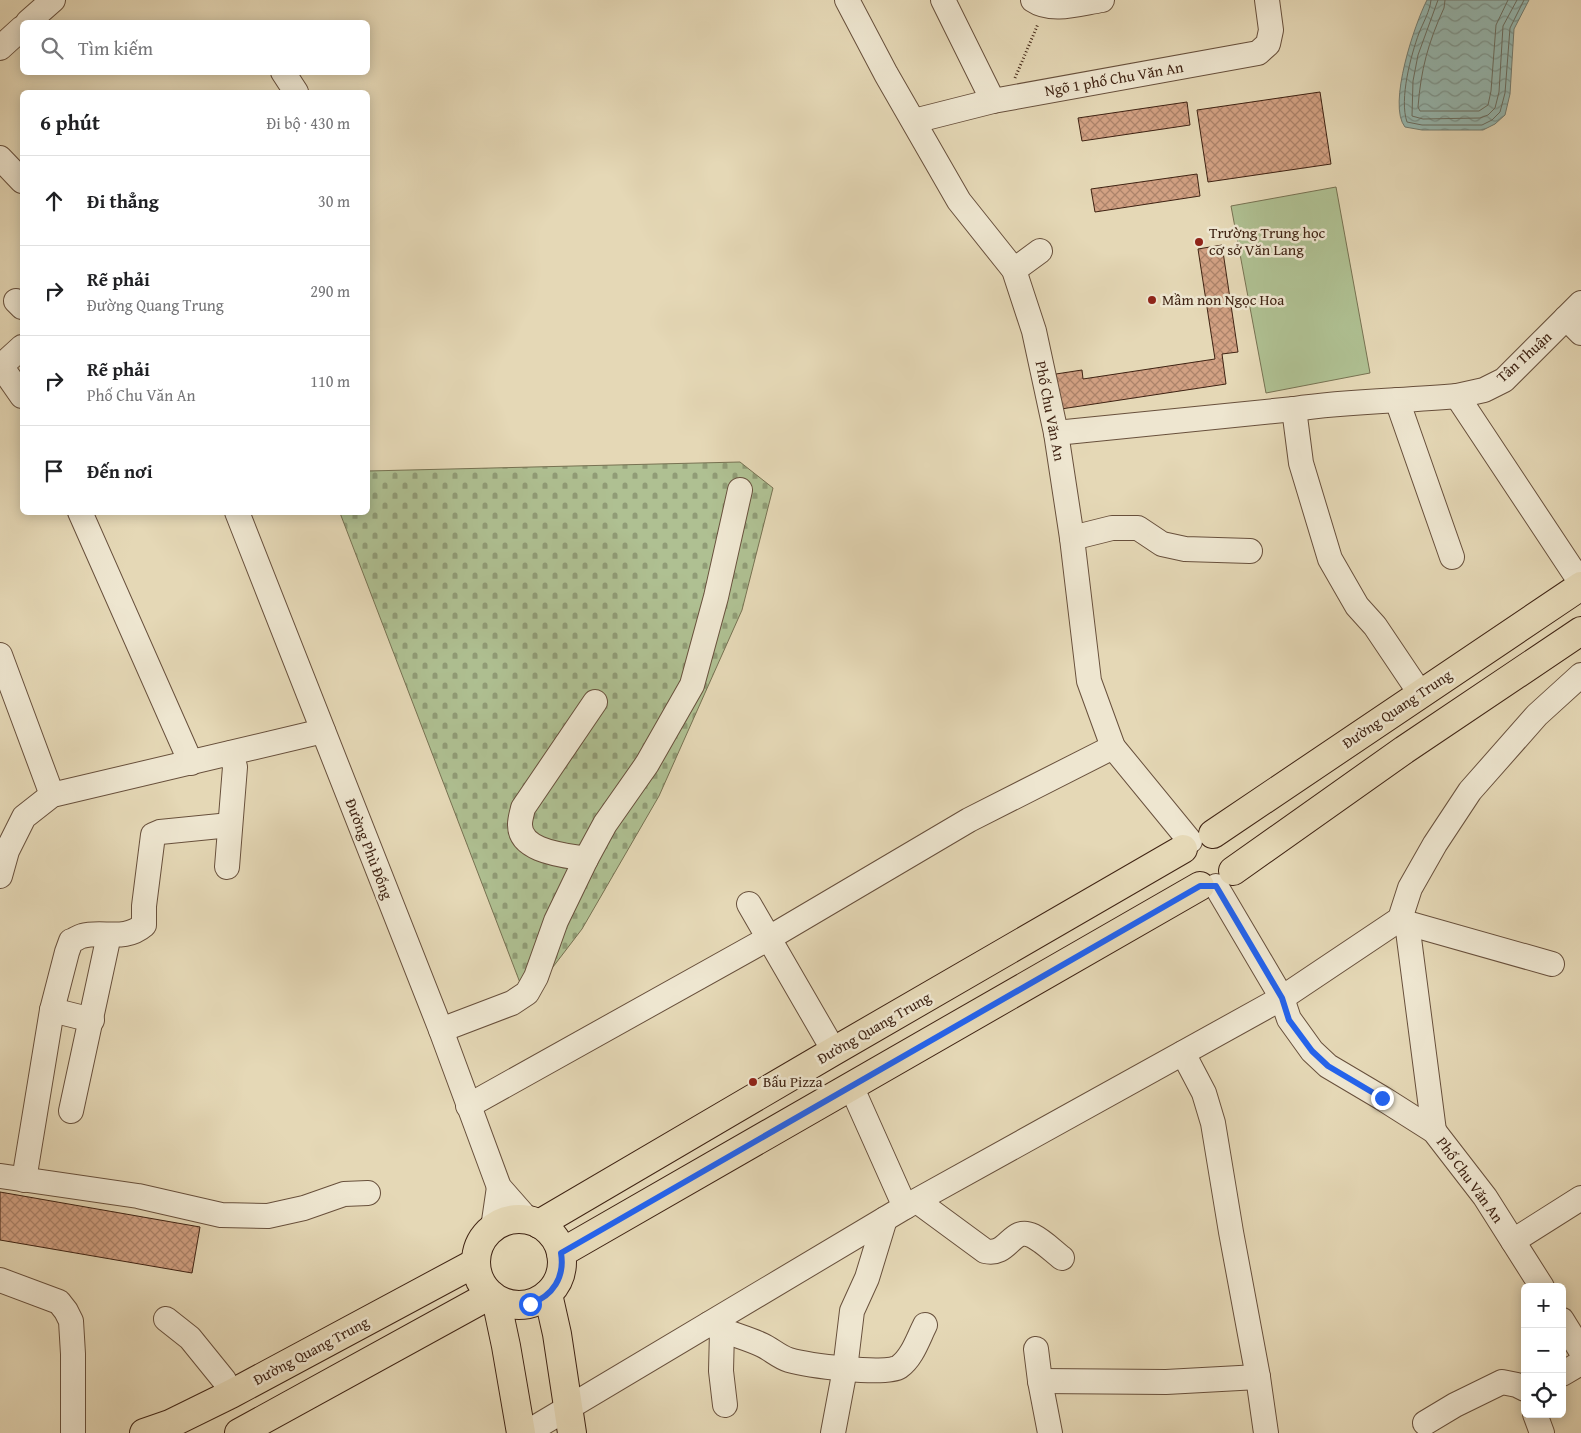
<!DOCTYPE html>
<html lang="vi">
<head>
<meta charset="utf-8">
<style>
  :root { --surface:#fff; --page:#f6f6f6; --text:#202124; --muted:#757577; --line:#e0e0e0 }
  body { margin:0; font-family:"Gentium Book Plus",serif; background:var(--page); color:var(--text) }
  .controls { position:absolute; right:15px; bottom:15px; display:grid; overflow:hidden; border-radius:8px; box-shadow:0 2px 12px #0003 }
  .controls button { width:45px; height:45px; display:grid; place-items:center; padding:0; border:0; border-bottom:1px solid var(--line); background:var(--surface); color:var(--text); font:25px sans-serif }
  .stop { position:absolute; width:15px; height:15px; margin:-11px; border:4px solid #2563eb; border-radius:50%; background:#fff }
  .stop.end { background:#2563eb; border-color:#fff; box-shadow:0 1px 5px #0008 }
  .list { margin:0; padding:0; list-style:none }
  h2 { display:flex; justify-content:space-between; align-items:center; height:65px; margin:0; padding:0 20px; font-size:21px }
  h2 small { font-size:16px; font-weight:400; color:var(--muted) }
  .list li { display:grid; grid-template-columns:32px 1fr auto; gap:15px; align-items:center; box-sizing:border-box; height:90px; padding:0 20px; border-top:1px solid var(--line) }
  .list b { display:block; font-size:19px; white-space:nowrap }
  .list p { margin:0; font-size:16px; white-space:nowrap; color:var(--muted) }
  .list em { font-size:16px; font-style:normal; color:var(--muted) }
  .icon { flex:none; width:28px; height:28px; fill:none; stroke:currentColor; stroke-width:2; stroke-linecap:round; stroke-linejoin:round }
  .map { position:relative; flex:none; width:1581px; height:1433px; overflow:hidden }
  .search { position:absolute; background:var(--surface); box-shadow:0 2px 12px #0003; left:20px; top:20px; width:350px; height:55px; display:flex; align-items:center; gap:12px; box-sizing:border-box; padding:0 18px; border-radius:8px; color:var(--muted); font-size:19px }
  .panel { position:absolute; background:var(--surface); box-shadow:0 2px 12px #0003; left:20px; top:90px; width:350px; height:425px; border-radius:8px }
  .map>svg:first-child { display:block }
</style>
</head>
<body>
<div class="map">
<svg width="1581" height="1433" viewBox="0 0 1581 1433">
  <defs>
    <pattern id="cemetery-stones" width="16" height="16" patternUnits="userSpaceOnUse" patternTransform="scale(1.25)"><rect width="16" height="16" fill="#afc092"/><path d="M2 7V4a2 2 0 0 1 4 0v3zM10 15v-3a2 2 0 0 1 4 0v3z" fill="#909c76"/></pattern>
    <pattern id="water-waves" width="16" height="10" patternUnits="userSpaceOnUse" patternTransform="scale(1.25)"><rect width="16" height="10" fill="#96b9b2"/><path d="M0 5q4-4 8 0t8 0" fill="none" stroke="#7c9690"/></pattern>
    <pattern id="building-cross-hatch" width="8" height="8" patternUnits="userSpaceOnUse" patternTransform="scale(1.25)"><rect width="8" height="8" fill="#d2a183"/><path d="M0 0l8 8M0 8l8-8" fill="none" stroke="#ac836a"/></pattern>
  </defs>
  <rect width="100%" height="100%" fill="#e5d8b6"/>
  <filter id="stains"><feTurbulence type="fractalNoise" baseFrequency=".004" numOctaves="4"/><feColorMatrix values="0 0 0 0 .2 0 0 0 0 .09 0 0 0 0 .02 0 0 0 .5 -.17"/></filter>
  <radialGradient id="worn" r=".72"><stop offset=".6" stop-color="#630" stop-opacity="0"/><stop offset="1" stop-color="#630" stop-opacity=".3"/></radialGradient>
  <polygon fill="url(#cemetery-stones)" stroke="#777252" points="740,462 773,488 742,610 659,796 582,929 527,1001 340,513 368,512 368,471"/>
  <polygon fill="#afc092" stroke="#777252" points="1336,187 1370,373 1266,393 1231,206"/>
  <path fill="url(#water-waves)" stroke="#737d72" d="M1427,0H1529L1514,29L1510,94L1505,115L1495,124L1483,130H1422L1405,127C1387,105 1415,23 1427,0Z"/>
  <g fill="none" stroke-linecap="round" stroke-linejoin="round">
    <g stroke="#6a6e62" stroke-width="1">
      <path d="M1431,0C1430,11 1423,23 1419,33C1411,55 1399,99 1407,122L1422,125H1482L1492,120L1500,112L1505,93L1510,28L1524,0"/>
      <polyline points="1438,0 1418,55 1413,81 1412,116 1423,119 1480,118 1488,115 1495,108 1499,92 1503,26 1517,0"/>
      <path d="M1445,0L1444,8C1428,43 1421,69 1418,107L1420,111H1479L1488,105L1491,91L1496,25L1508,0"/>
    </g>
  </g>
  <g fill="url(#building-cross-hatch)" stroke="#3f2313">
    <polygon points="1320,92 1331,164 1208,182 1197,110"/>
    <polygon points="1187,102 1190,125 1082,141 1078,118"/>
    <polygon points="1197,174 1200,196 1095,212 1091,189"/>
    <polygon points="1222,245 1238,352 1222,354 1226,384 1061,409 1056,374 1082,370 1083,379 1215,359 1198,249"/>
    <polygon points="0,1192 200,1227 192,1273 0,1240"/>
  </g>
  <g fill="none" stroke-linecap="round" stroke-linejoin="round">
    <defs>
      <g id="minor">
        <polyline points="847,0 886,74 959,201 1014,270 1034,331 1056,433 1072,538 1089,681 1113,747 1190,841"/>
        <polyline points="943,0 993,101"/>
        <path d="M1033,0C1052,13 1081,3 1102,0"/>
        <polyline points="28,22 53,0"/>
        <polyline points="0,48 22,28"/>
        <polyline points="283,72 296,92"/>
        <polyline points="914,121 993,101 1258,53 1268,44 1271,30 1267,0"/>
        <polyline points="0,158 22,181"/>
        <polyline points="1014,270 1040,251"/>
        <polyline points="16,301 22,307"/>
        <polyline points="1566,318 1581,333"/>
        <polyline points="1,366 22,396"/>
        <polyline points="0,367 22,347"/>
        <polyline points="1457,396 1484,390 1504,380 1581,303"/>
        <polyline points="1397,400 1452,557"/>
        <polyline points="1294,409 1301,463 1330,559 1357,606 1375,626 1420,693"/>
        <path d="M1056,433L1294,409C1348,401 1403,401 1457,396L1581,583"/>
        <polyline points="80,512 191,763"/>
        <polyline points="237,512 441,1030 499,1187 528,1220"/>
        <polyline points="1072,538 1112,528 1138,528 1162,544 1185,549 1250,551"/>
        <polyline points="0,655 52,795"/>
        <path d="M586,859C565,855 519,852 520,824C520,819 522,813 523,808L595,702"/>
        <polyline points="227,867 235,767 231,753"/>
        <polyline points="0,876 7,851 24,817 52,795 323,731"/>
        <polyline points="1216,886 1282,998 1289,1019 1312,1051 1328,1066 1382,1098 1434,1131 1485,1197 1542,1287"/>
        <polyline points="749,904 834,1051"/>
        <polyline points="1400,919 1407,923 1552,964"/>
        <polyline points="1407,923 1434,1131"/>
        <polyline points="52,1010 92,1020"/>
        <polyline points="441,1030 512,1003 527,993 536,977 556,921 586,859 605,824 647,764 692,685 716,597 740,490"/>
        <polyline points="1183,1053 1204,1093 1213,1123 1231,1232 1258,1377 1266,1433"/>
        <polyline points="851,1086 905,1207"/>
        <polyline points="468,1106 769,938 969,820 1113,747"/>
        <polyline points="71,1111 109,935"/>
        <polyline points="1,1176 138,1196 221,1215 268,1216 304,1208 344,1194 368,1193"/>
        <path d="M24,1180L52,1010L67,952L71,941C75,940 78,937 82,936C103,930 124,942 144,925V906L153,835L160,832L230,825"/>
        <path d="M917,1201L985,1251C1009,1257 1011,1225 1033,1236C1043,1241 1053,1251 1062,1258"/>
        <polyline points="493,1228 499,1187"/>
        <polyline points="1513,1241 1581,1198"/>
        <polyline points="0,1280 59,1302 66,1311 71,1321 73,1354 73,1433"/>
        <polyline points="166,1319 190,1338 224,1380 231,1394"/>
        <polyline points="1562,1320 1581,1351"/>
        <path d="M709,1324C726,1333 745,1337 762,1345C771,1349 779,1357 789,1360C806,1365 886,1376 899,1367C912,1358 918,1339 925,1325"/>
        <polyline points="722,1331 721,1371 725,1405"/>
        <polyline points="1036,1349 1040,1381 1050,1433"/>
        <polyline points="1562,1374 1581,1363"/>
        <polyline points="1040,1381 1166,1382 1258,1377"/>
        <polyline points="1535,1414 1542,1433"/>
        <polyline points="1425,1423 1455,1405 1502,1382 1517,1385 1525,1389"/>
        <polyline points="526,1433 905,1207 1282,998 1400,919 1410,888 1435,844 1470,791 1537,715 1581,675"/>
        <polyline points="833,1433 845,1369 852,1311 867,1278 885,1219"/>
      </g>
      <g id="major">
        <polyline points="1213,834 1581,586"/>
        <polyline points="1233,871 1404,750 1581,631"/>
        <circle cx="519" cy="1262" r="43"/>
        <polyline points="539,1224 834,1051 1183,849"/>
        <polyline points="561,1253 1200,886"/>
        <polyline points="548,1294 557,1334 572,1433"/>
        <polyline points="496,1299 506,1346 521,1433"/>
        <polyline points="144,1433 170,1424 231,1394 475,1263"/>
        <polyline points="239,1433 490,1295"/>
      </g>
    </defs>
    <use href="#minor" stroke="#68503c" stroke-width="26"/>
    <use href="#major" stroke="#3f2313" stroke-width="30"/>
    <polyline stroke="#3f2313" stroke-width="3" stroke-dasharray="1 2.5" stroke-linecap="butt" points="1015,78 1038,24"/>
    <use href="#minor" stroke="#eee6d0" stroke-width="24"/>
    <use href="#major" stroke="#e5d8b6" stroke-width="28"/>
  </g>
  <g fill="none" stroke-linecap="round" stroke-linejoin="round">
    <path stroke="#2563eb" stroke-width="6" d="M530,1304C553,1296 565,1277 561,1253L1200,886H1216L1282,998L1289,1020L1312,1051L1328,1066L1382,1098"/>
  </g>
  <g fill="#8f2418" stroke="#eee6d0" stroke-width="2">
    <circle cx="1199" cy="242" r="5"/>
    <circle cx="1152" cy="300" r="5"/>
    <circle cx="753" cy="1082" r="5"/>
  </g>
  <g text-anchor="middle" stroke-width="5" stroke-linejoin="round" paint-order="stroke">
    <g font-size="15" fill="#3f2313" stroke="#eee6d0">
      <text transform="translate(1114 79) rotate(-10)" y="5">Ngõ 1 phố Chu Văn An</text>
      <text transform="translate(1524 357) rotate(-42)" y="5">Tân Thuận</text>
      <text transform="translate(1050 411) rotate(79)" y="5">Phố Chu Văn An</text>
      <text transform="translate(1397 709) rotate(-34)" y="5">Đường Quang Trung</text>
      <text transform="translate(369 849) rotate(69)" y="5">Đường Phù Đổng</text>
      <text transform="translate(874 1028) rotate(-30)" y="5">Đường Quang Trung</text>
      <text transform="translate(1470 1180) rotate(54)" y="5">Phố Chu Văn An</text>
      <text transform="translate(311 1351) rotate(-28)" y="5">Đường Quang Trung</text>
    </g>
    <g font-size="15" fill="#3f2313" stroke="#eee6d0" text-anchor="start">
      <text x="1209" y="238">Trường Trung học<tspan x="1209" dy="17">cơ sở Văn Lang</tspan></text>
      <text x="1162" y="305">Mầm non Ngọc Hoa</text>
      <text x="763" y="1087">Bấu Pizza</text>
    </g>
  </g>
  <rect width="100%" height="100%" filter="url(#stains)"/>
  <rect width="100%" height="100%" fill="url(#worn)"/>
</svg>
<div class="controls">
<button>+</button>
<button>−</button>
<button><svg class="icon" aria-label="locate" viewBox="0 0 24 24"><circle cx="12" cy="12" r="6"/><path d="M12 2v4M12 18v4M2 12h4M18 12h4"/></svg></button>
</div>
<div class="stop" style="left:530px;top:1304px"></div>
<div class="stop end" style="left:1382px;top:1098px"></div>
<div class="search"><svg class="icon" aria-label="search" viewBox="0 0 24 24"><circle cx="10" cy="10" r="6"/><path d="M15 15l6 6"/></svg>Tìm kiếm</div>
<section class="panel">
<h2>6 phút<small>Đi bộ · 430 m</small></h2>
<ul class="list">
<li><svg class="icon" aria-label="ahead" viewBox="0 0 24 24"><path d="M12 20V5M6 11l6-6 6 6"/></svg><div><b>Đi thẳng</b></div><em>30 m</em></li>
<li><svg class="icon" aria-label="right" viewBox="0 0 24 24"><path d="M7 20v-9h11M14 6l5 5-5 5"/></svg><div><b>Rẽ phải</b><p>Đường Quang Trung</p></div><em>290 m</em></li>
<li><svg class="icon" aria-label="right" viewBox="0 0 24 24"><path d="M7 20v-9h11M14 6l5 5-5 5"/></svg><div><b>Rẽ phải</b><p>Phố Chu Văn An</p></div><em>110 m</em></li>
<li><svg class="icon" aria-label="arrive" viewBox="0 0 24 24"><path d="M6 21V4h12l-3 4 3 4H6"/></svg><div><b>Đến nơi</b></div></li>
</ul>
</section>
</div>
</body>
</html>
